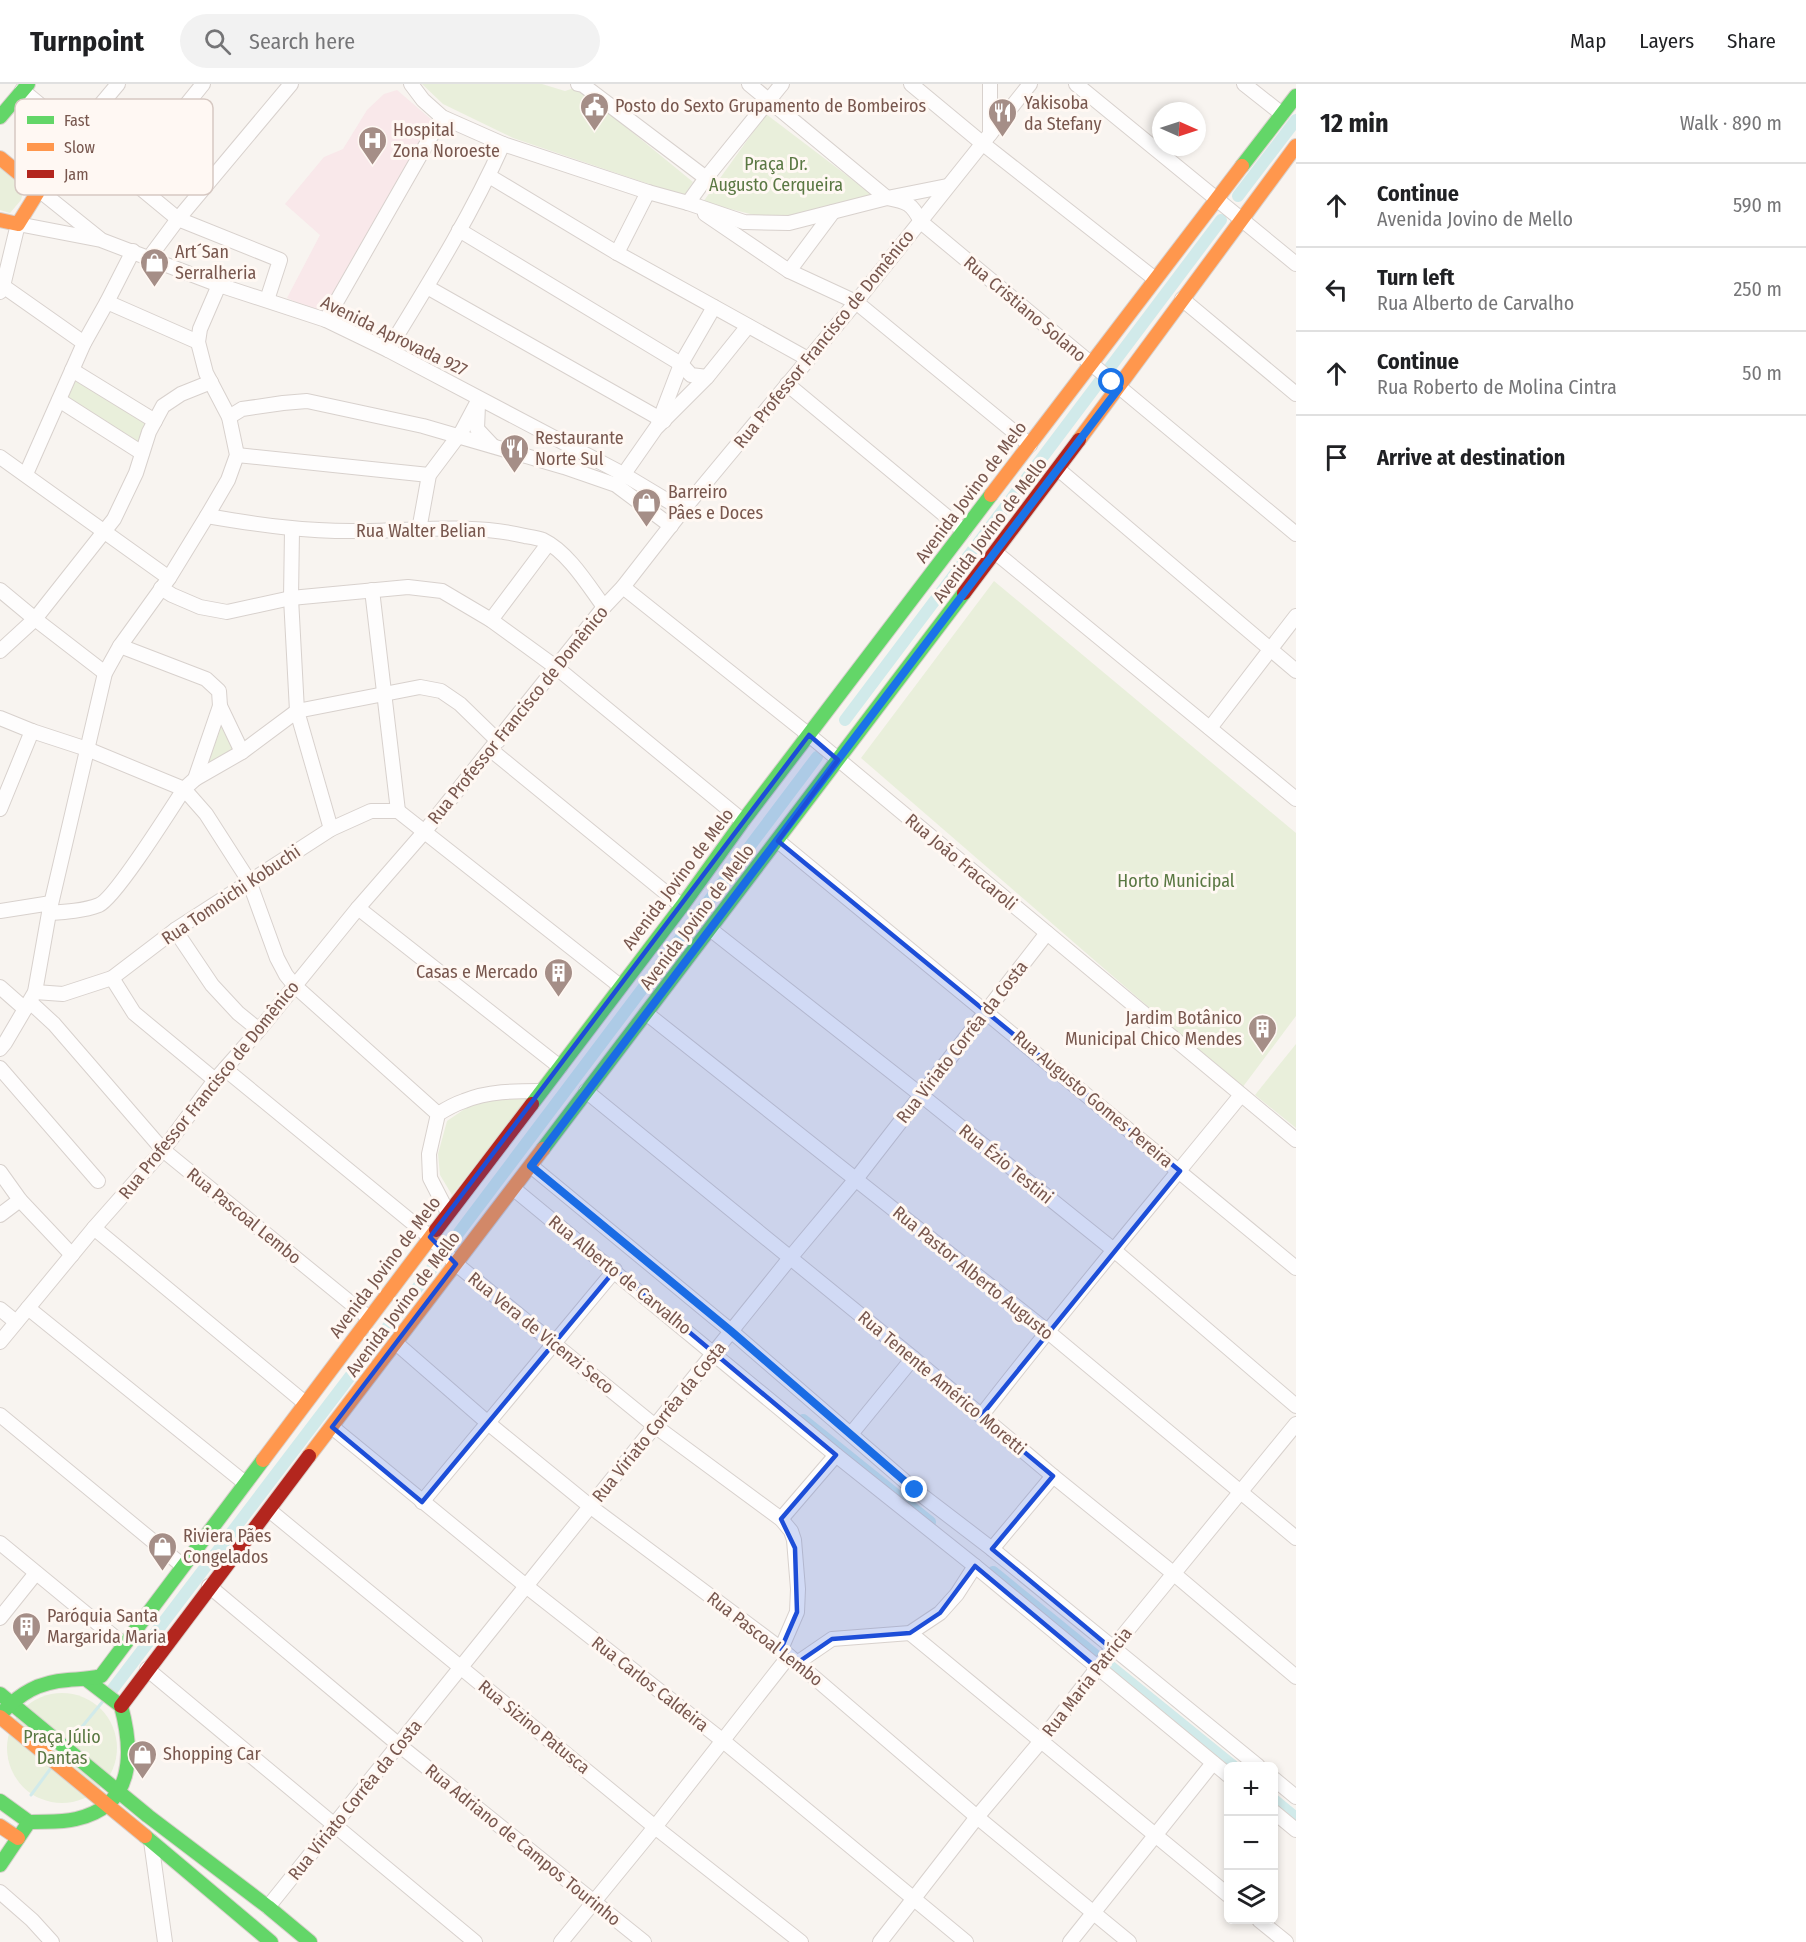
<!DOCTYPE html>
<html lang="en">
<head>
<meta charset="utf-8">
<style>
  :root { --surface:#fff; --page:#f2f2f2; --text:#202124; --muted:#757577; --line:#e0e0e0 }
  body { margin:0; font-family:"Fira Sans Condensed",sans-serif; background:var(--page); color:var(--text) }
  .controls { position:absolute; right:18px; bottom:18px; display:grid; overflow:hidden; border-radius:9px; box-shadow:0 3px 9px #0003 }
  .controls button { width:54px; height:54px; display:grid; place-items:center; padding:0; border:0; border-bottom:2px solid var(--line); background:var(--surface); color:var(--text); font:30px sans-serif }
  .compass { position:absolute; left:1152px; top:18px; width:54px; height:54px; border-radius:50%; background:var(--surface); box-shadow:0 3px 9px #0003; rotate:93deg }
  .stop { position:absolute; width:18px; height:18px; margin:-14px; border:4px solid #1a73e8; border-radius:50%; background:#fff }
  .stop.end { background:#1a73e8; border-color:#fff; box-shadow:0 2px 6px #0008 }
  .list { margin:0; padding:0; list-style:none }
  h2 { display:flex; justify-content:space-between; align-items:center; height:78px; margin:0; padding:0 24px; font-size:26px }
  h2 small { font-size:20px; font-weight:400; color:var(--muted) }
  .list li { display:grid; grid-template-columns:39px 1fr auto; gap:18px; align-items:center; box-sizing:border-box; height:84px; padding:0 24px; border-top:2px solid var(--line) }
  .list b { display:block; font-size:22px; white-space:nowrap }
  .list p { margin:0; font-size:20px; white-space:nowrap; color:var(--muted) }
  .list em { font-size:20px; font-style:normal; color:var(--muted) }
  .icon { flex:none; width:33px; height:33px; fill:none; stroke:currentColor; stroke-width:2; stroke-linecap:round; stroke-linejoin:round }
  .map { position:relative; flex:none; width:1296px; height:1858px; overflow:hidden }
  header { display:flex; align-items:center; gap:36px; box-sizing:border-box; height:84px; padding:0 30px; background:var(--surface); border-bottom:2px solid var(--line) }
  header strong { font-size:28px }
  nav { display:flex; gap:33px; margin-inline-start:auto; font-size:21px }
  .search { width:420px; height:54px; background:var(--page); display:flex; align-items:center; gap:15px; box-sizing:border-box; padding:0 21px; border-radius:33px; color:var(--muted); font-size:22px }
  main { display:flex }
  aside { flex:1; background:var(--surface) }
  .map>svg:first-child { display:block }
</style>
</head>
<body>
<header>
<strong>Turnpoint</strong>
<div class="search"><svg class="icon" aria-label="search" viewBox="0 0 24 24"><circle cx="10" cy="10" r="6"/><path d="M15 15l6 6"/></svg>Search here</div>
<nav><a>Map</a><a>Layers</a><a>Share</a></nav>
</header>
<main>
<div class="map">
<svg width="1296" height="1858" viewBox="0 0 1296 1858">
  <rect width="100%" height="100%" fill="#f8f4f0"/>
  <polygon fill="#f9e8ea" points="397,6 433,37 322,230 287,214 320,151 285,120 324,73 343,65 367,26 384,10"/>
  <g fill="#e9efdb">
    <polygon points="422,0 542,0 565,7 577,3 693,98 684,112 513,54 443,20"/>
    <polygon points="766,30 870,109 867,115 792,132 766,134 703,118"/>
    <polygon points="0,78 25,100 21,116 10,129 0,126"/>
    <polygon points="73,288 152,338 142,369 60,313"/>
    <polygon points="994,497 1296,749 1296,932 1242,1004 861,674"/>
    <polygon points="219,636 235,665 205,687"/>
    <polygon points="1296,960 1296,1044 1255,1011"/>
    <polygon points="530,1012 452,1111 440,1091 438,1070 447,1037 469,1022 499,1015"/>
    <circle cx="62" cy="1664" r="55"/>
  </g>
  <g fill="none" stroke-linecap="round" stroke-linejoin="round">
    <g stroke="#d1eaea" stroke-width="3">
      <polyline points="81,1644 104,1616"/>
      <polyline points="31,1711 51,1684"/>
    </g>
    <g stroke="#d1eaea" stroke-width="12">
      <polyline points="1238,112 1296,36"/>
      <polyline points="845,636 1221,136"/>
      <polyline points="454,1155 817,673"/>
      <polyline points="803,1336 930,1438"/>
      <polyline points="993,1488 1095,1571"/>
      <polyline points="1111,1583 1233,1682"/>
      <polyline points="109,1610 437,1178"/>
      <polyline points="1274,1716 1296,1734"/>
    </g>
    <defs>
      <g id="street">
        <polyline points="411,0 423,16 442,33 503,60 648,108 688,119 744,138 789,139 887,114 947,102"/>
        <polyline points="578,0 583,1 706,94"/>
        <path d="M749,0L887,114C907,118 912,119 921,138L1296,450"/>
        <polyline points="911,0 982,59 1155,195"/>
        <polyline points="1076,0 1296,180"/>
        <polyline points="1244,0 1282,30"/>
        <polyline points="22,6 178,135 280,176 267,216"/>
        <polyline points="76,50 118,0"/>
        <polyline points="990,50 990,0"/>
        <polyline points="489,92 617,169 808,275"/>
        <polyline points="128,93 203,0"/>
        <polyline points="39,106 100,155"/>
        <polyline points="688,119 706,94 782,0"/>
        <polyline points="705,130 789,187 856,218 1030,361"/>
        <polyline points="459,146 681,280 691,291 707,293"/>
        <polyline points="617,169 648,108"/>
        <polyline points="149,174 178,135 291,0"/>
        <polyline points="789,187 833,128"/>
        <polyline points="3,202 84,259"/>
        <polyline points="427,203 664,337"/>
        <polyline points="0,208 3,202 18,140 101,156 219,201 326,236 388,266 623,390 683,426"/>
        <polyline points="1182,215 1296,310"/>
        <polyline points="107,218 198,258"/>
        <polyline points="326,236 442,33"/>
        <path d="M388,266C429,199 471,132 503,60"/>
        <polyline points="72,286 155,337"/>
        <polyline points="787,300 964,447"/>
        <polyline points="59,316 142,369"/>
        <polyline points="478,321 477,345 493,362"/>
        <polyline points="229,333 242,325 283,319 307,317 423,342 564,383 616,401 671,442"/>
        <polyline points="658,340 681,280 714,223"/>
        <polyline points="237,371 429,391"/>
        <polyline points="0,373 169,494"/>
        <polyline points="1058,385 1296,587"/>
        <polyline points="26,390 84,259 107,218 133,167"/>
        <polyline points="619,397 656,344 707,293 748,242"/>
        <path d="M207,432C259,441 309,448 361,447C415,447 472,439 525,452C531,453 538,454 543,456C568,468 588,501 604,523"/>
        <polyline points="292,446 291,514 297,627 331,745"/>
        <polyline points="419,446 429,391 462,347 479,315"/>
        <polyline points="995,468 1296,715"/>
        <polyline points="623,503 809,651 1296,1056"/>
        <polyline points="161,504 172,511 200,523 227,528 291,514 408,503 442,507 491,536 557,584 743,737"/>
        <polyline points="0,506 35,535 105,589"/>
        <polyline points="372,506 398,727"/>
        <polyline points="491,536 548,460"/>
        <polyline points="120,562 206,595 219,607 220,622 242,668"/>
        <polyline points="0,567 35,535 114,435 136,389 149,348 163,322 181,310 211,298"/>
        <polyline points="0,634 32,647 87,665 184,705 206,730 249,797 277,874 286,891 295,902 438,1030"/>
        <polyline points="1210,644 1296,532"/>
        <polyline points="491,666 682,822"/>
        <polyline points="195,695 242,668 297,627 420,603 441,607 460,620 498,657"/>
        <polyline points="0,725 32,647"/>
        <polyline points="778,757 1296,1184"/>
        <polyline points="358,824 560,983"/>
        <polyline points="0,827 51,819"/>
        <path d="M49,829C65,828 83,827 99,821C115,814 171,725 184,705L195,695L220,622"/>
        <polyline points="710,845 921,1011 1115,1167 1296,1322"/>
        <polyline points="175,846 212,901 238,929 259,946"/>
        <polyline points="112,894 134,929 215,996"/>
        <polyline points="0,903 25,925"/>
        <polyline points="35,908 63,910 112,894 175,846 331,745 371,727 398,727 620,902"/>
        <polyline points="30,918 54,940 163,1066 369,1234"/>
        <polyline points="646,929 1047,1247 1296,1454"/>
        <polyline points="0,965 5,959 35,908 49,829 105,589 120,562 169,494 207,432 228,396 237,371 229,333 206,289 198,258 200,245 219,201"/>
        <polyline points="0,984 98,1097"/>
        <polyline points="225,985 430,1153 456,1180 655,1342 781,1435 791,1447 794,1456 798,1505 797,1528 781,1565"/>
        <polyline points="586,1007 913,1274 1053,1392 1173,1489 1296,1593"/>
        <polyline points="531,1082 731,1247 915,1406 992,1465 1258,1682"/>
        <polyline points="0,1088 20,1116 72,1171"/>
        <polyline points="514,1105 836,1371 975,1482 1228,1691"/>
        <path d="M448,1129L430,1094L429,1070L438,1030C446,1025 455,1020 464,1017C488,1007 515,1007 540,1007"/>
        <polyline points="0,1131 20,1116"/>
        <polyline points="94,1144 305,1319"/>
        <polyline points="28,1224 245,1399"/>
        <polyline points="0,1225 16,1238"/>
        <polyline points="0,1258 94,1144 163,1066 215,996 259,946 358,824 425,747 604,523 623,503 683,426 856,218 1030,0"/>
        <polyline points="396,1259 488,1339 591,1423 781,1565 977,1733 1129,1858"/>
        <polyline points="0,1331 183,1482"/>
        <path d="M981,1332C1065,1223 1154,1118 1241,1011"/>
        <polyline points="332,1343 526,1502 722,1656 966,1858"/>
        <polyline points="851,1350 913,1274"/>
        <polyline points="422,1418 615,1186"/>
        <polyline points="269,1426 655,1743 801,1858"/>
        <polyline points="781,1435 836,1371"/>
        <polyline points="0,1459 124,1561"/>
        <polyline points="992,1465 1053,1392"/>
        <polyline points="209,1502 399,1661 644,1858"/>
        <polyline points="0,1534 36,1489"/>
        <polyline points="910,1549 1228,1811"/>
        <polyline points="797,1579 832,1555 910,1549 940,1529 957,1510 975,1482"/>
        <polyline points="147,1585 475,1858"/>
        <polyline points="1274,1695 1296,1713"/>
        <polyline points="1274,1728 1296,1746"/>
        <polyline points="151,1757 165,1858"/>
        <polyline points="0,1808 32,1836 52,1858"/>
        <polyline points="268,1823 790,1174 856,1095 1047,849"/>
        <polyline points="1259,1836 1286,1858"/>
        <polyline points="561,1858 655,1743 789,1572"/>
        <polyline points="880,1858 977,1733 1041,1657 1112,1565 1296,1340"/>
        <polyline points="1070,1858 1213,1679"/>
      </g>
      <g id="fast">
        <polyline points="0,33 28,0"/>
        <polyline points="1242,82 1296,12"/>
        <polyline points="532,1020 682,822 743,737 991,411"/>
        <polyline points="543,1065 964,509"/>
        <polyline points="87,1596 121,1622"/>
        <polyline points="0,1610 148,1732 268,1823 310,1858"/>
        <path d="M1,1630C20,1609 39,1598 68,1596C79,1595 90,1595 101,1592L263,1376"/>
        <polyline points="0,1717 29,1738"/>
        <path d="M29,1738C45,1737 60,1739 76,1735C134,1722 134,1670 121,1622"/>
        <polyline points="145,1752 271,1858"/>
        <polyline points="0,1781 29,1738"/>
      </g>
      <g id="slow">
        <polyline points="0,74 39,106 18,140 0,136"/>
        <polyline points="1079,356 1296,62"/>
        <polyline points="991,411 1242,82"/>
        <polyline points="309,1372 543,1065"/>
        <polyline points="263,1376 436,1146"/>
        <polyline points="0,1633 145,1752"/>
        <polyline points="0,1742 18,1754"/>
      </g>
      <g id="jam">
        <polyline points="964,509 1079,356"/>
        <polyline points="436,1146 532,1020"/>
        <polyline points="121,1622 309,1372"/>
      </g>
    </defs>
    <use href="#street" stroke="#d8d1cd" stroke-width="16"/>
    <use href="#fast" stroke="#d8d0cc" stroke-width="16"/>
    <use href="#slow" stroke="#d8d0cc" stroke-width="16"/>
    <use href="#jam" stroke="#d8d0cc" stroke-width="16"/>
    <use href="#street" stroke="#fefdfd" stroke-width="14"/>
    <use href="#fast" stroke="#63d668" stroke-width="14"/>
    <use href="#slow" stroke="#ff974d" stroke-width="14"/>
    <use href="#jam" stroke="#b3261e" stroke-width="14"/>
  </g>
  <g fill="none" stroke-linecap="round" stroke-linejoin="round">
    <polyline stroke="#1a73e8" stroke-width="8" points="915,1406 731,1247 531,1082 1119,304 1112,298"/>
  </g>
  <path fill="#1d4ed8" fill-opacity="0.2" stroke="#1d4ed8" stroke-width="4.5" stroke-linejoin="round" d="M809,651L838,676L778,757L1180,1087L981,1332L1053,1392L992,1465L1112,1565L1097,1584L975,1482L940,1529L910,1549L832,1555L797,1579L781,1565L797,1528L795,1464L781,1435L836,1371L615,1186L422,1418L332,1343L456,1180L430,1153Z"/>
  <defs>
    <symbol id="civic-pin" viewBox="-11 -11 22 30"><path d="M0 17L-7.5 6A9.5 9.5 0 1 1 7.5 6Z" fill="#a58e87" stroke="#fff8f3"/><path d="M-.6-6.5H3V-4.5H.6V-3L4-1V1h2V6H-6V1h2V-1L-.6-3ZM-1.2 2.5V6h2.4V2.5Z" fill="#fff"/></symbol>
    <symbol id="restaurant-pin" viewBox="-11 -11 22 30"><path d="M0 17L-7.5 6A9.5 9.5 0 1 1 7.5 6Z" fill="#a58e87" stroke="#fff8f3"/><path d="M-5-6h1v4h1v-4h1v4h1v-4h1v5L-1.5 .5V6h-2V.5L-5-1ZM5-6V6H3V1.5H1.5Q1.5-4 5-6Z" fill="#fff"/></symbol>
    <symbol id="hospital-pin" viewBox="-11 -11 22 30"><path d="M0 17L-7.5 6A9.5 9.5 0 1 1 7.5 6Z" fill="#a58e87" stroke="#fff8f3"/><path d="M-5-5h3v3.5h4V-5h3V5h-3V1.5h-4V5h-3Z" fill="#fff"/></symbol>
    <symbol id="shop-pin" viewBox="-11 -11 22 30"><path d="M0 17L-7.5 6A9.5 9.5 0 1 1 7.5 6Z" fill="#a58e87" stroke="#fff8f3"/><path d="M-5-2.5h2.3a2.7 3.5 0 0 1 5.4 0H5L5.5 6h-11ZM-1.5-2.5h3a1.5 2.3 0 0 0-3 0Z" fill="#fff"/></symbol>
    <symbol id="building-pin" viewBox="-11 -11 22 30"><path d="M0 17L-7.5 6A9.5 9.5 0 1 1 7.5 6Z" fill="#a58e87" stroke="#fff8f3"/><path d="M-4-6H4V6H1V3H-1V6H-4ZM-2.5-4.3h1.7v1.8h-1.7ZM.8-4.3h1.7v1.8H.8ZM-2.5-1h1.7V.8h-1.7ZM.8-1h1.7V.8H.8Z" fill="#fff"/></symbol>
  </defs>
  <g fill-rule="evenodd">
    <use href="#civic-pin" x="578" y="6" width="33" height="45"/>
    <use href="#restaurant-pin" x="986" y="12" width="33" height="45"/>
    <use href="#hospital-pin" x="356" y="40" width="33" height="45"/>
    <use href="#shop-pin" x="138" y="162" width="33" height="45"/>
    <use href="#restaurant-pin" x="498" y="348" width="33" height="45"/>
    <use href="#shop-pin" x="630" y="402" width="33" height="45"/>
    <use href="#building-pin" x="542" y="872" width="33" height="45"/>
    <use href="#building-pin" x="1246" y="928" width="33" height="45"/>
    <use href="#shop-pin" x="146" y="1446" width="33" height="45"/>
    <use href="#building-pin" x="10" y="1526" width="33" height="45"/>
    <use href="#shop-pin" x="126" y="1654" width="33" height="45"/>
  </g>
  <g text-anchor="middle" stroke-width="6" stroke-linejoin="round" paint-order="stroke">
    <g font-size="18" fill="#78574e" stroke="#fff8f3" text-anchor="start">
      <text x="1024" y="25">Yakisoba<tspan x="1024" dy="21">da Stefany</tspan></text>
      <text x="615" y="28">Posto do Sexto Grupamento de Bombeiros</text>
      <text x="393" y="52">Hospital<tspan x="393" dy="21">Zona Noroeste</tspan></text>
      <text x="175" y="174">Art´San<tspan x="175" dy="21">Serralheria</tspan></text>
      <text x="535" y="360">Restaurante<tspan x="535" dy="21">Norte Sul</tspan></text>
      <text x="668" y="414">Barreiro<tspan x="668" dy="21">Pâes e Doces</tspan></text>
      <text x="538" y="894" text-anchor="end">Casas e Mercado</text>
      <text x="1242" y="940" text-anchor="end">Jardim Botânico<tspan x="1242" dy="21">Municipal Chico Mendes</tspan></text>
      <text x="183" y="1458">Riviera Pães<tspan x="183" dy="21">Congelados</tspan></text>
      <text x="47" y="1538">Paróquia Santa<tspan x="47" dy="21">Margarida Maria</tspan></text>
      <text x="163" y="1676">Shopping Car</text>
    </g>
    <g font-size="18" fill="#5a7843" stroke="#fff8f3">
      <text x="776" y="86">Praça Dr.<tspan x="776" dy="21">Augusto Cerqueira</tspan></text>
      <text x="1176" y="803">Horto Municipal</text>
      <text x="62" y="1659">Praça Júlio<tspan x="62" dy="21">Dantas</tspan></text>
    </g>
    <g font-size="18" fill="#78574e" stroke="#fff8f3">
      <text transform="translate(1025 225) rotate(40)" y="6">Rua Cristiano Solano</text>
      <text transform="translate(394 252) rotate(26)" y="6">Avenida Aprovada 927</text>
      <text transform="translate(824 255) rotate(-51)" y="6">Rua Professor Francisco de Domênico</text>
      <text transform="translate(971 408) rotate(-53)" y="6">Avenida Jovino de Melo</text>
      <text transform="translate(990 446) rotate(-53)" y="6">Avenida Jovino de Mello</text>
      <text x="421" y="453">Rua Walter Belian</text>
      <text transform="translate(518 631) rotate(-51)" y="6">Rua Professor Francisco de Domênico</text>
      <text transform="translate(961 778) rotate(40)" y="6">Rua João Fraccaroli</text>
      <text transform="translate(678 795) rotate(-53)" y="6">Avenida Jovino de Melo</text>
      <text transform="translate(231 811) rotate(-34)" y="6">Rua Tomoichi Kobuchi</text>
      <text transform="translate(697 833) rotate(-53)" y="6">Avenida Jovino de Mello</text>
      <text transform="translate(962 958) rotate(-52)" y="6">Rua Viriato Corrêa da Costa</text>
      <text transform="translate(209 1006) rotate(-51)" y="6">Rua Professor Francisco de Domênico</text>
      <text transform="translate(1093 1015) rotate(40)" y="6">Rua Augusto Gomes Pereira</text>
      <text transform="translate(1006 1080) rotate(39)" y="6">Rua Ézio Testini</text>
      <text transform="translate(244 1132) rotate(39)" y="6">Rua Pascoal Lembo</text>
      <text transform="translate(385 1183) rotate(-53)" y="6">Avenida Jovino de Melo</text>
      <text transform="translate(973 1189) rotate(39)" y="6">Rua Pastor Alberto Augusto</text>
      <text transform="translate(620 1191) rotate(39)" y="6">Rua Alberto de Carvalho</text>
      <text transform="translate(403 1220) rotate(-53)" y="6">Avenida Jovino de Mello</text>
      <text transform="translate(541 1249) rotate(39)" y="6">Rua Vera de Vicenzi Seco</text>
      <text transform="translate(942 1299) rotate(40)" y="6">Rua Tenente Américo Moretti</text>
      <text transform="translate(659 1338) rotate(-51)" y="6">Rua Viriato Corrêa da Costa</text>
      <text transform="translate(765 1555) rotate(38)" y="6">Rua Pascoal Lembo</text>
      <text transform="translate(1087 1598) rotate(-52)" y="6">Rua Maria Patrícia</text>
      <text transform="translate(650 1600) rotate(38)" y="6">Rua Carlos Caldeira</text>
      <text transform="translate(534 1643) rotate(39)" y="6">Rua Sizino Patusca</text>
      <text transform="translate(355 1716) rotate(-51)" y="6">Rua Viriato Corrêa da Costa</text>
      <text transform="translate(523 1761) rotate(39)" y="6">Rua Adriano de Campos Tourinho</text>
    </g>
  </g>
  <rect x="15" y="15" width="198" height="96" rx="9" fill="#fff8f3" stroke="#d6c8c2" stroke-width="1.5"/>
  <rect x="27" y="32" width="27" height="8" fill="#63d668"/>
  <rect x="27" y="59" width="27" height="8" fill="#ff974d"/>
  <rect x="27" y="86" width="27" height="8" fill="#b3261e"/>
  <g font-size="16" fill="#78574e">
    <text x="64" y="42">Fast</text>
    <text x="64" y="69">Slow</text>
    <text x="64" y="96">Jam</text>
  </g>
</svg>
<div class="controls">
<button>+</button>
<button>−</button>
<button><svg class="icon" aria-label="layers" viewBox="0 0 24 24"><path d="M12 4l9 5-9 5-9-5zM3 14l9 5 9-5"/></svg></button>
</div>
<svg class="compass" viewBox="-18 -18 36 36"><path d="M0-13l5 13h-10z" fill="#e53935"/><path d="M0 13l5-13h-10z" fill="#757577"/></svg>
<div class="stop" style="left:1112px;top:298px"></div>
<div class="stop end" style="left:915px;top:1406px"></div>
</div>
<aside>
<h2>12 min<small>Walk · 890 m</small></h2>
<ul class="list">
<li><svg class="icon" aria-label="ahead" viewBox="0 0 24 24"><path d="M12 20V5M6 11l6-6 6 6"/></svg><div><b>Continue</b><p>Avenida Jovino de Mello</p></div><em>590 m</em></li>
<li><svg class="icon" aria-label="left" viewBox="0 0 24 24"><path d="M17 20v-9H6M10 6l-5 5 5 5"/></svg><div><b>Turn left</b><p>Rua Alberto de Carvalho</p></div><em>250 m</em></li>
<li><svg class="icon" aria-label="ahead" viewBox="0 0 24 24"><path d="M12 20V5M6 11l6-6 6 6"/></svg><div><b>Continue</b><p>Rua Roberto de Molina Cintra</p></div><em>50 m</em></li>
<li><svg class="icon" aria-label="arrive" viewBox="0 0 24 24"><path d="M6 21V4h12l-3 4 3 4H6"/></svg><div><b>Arrive at destination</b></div></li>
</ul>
</aside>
</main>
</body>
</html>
